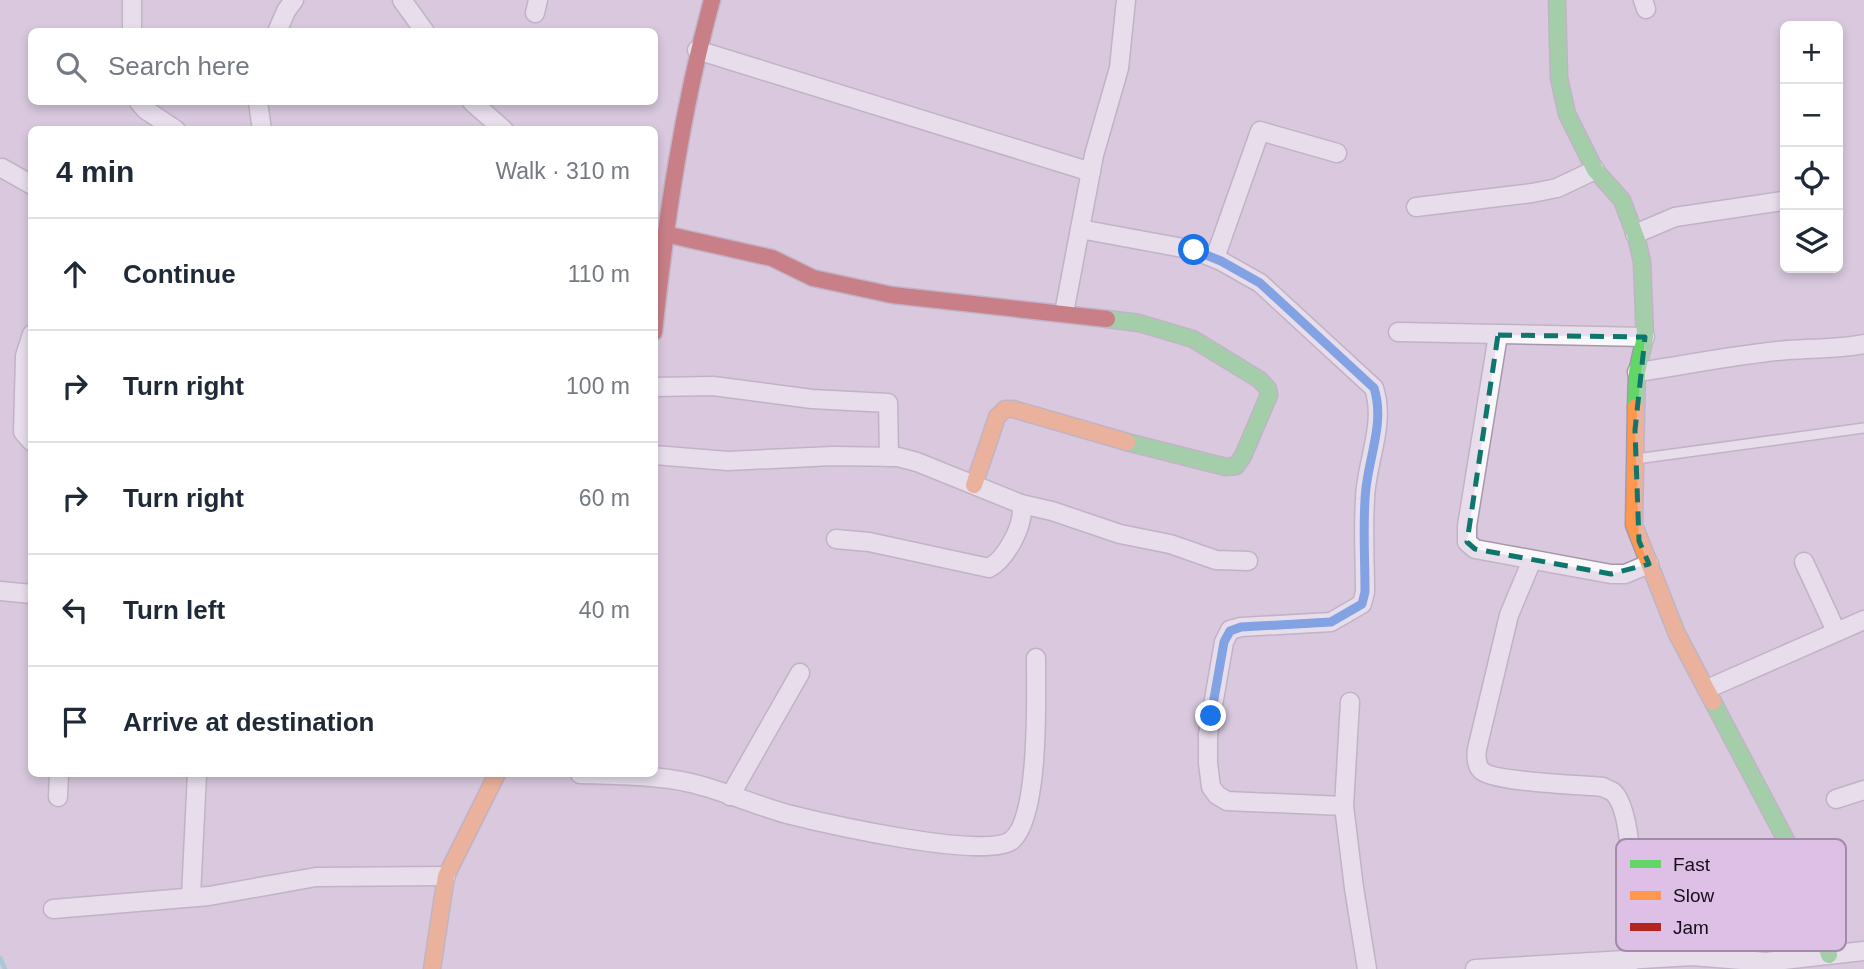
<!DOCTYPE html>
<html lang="en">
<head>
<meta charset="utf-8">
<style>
  :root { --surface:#fff; --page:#f2f2f3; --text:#1f2937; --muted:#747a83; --line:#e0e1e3 }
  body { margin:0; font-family:Helvetica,sans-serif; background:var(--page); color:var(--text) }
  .controls { position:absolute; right:21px; top:21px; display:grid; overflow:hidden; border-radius:10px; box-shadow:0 4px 10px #0003 }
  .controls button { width:63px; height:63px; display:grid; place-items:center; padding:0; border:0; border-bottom:2px solid var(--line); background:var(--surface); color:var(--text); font:35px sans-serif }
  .stop { position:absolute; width:21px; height:21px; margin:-16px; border:5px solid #1a73e8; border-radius:50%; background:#fff }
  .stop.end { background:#1a73e8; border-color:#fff; box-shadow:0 2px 7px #0008 }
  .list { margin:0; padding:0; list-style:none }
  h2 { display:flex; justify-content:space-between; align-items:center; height:91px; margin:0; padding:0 28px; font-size:30px }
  h2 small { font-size:23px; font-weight:400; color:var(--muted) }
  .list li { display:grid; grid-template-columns:46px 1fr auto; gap:21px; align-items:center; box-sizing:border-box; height:112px; padding:0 28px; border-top:2px solid var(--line) }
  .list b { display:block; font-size:26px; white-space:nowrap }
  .list em { font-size:23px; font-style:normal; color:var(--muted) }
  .icon { flex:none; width:38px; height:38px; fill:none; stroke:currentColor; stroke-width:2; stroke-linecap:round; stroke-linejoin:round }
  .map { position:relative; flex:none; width:1864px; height:969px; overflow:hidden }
  .search { position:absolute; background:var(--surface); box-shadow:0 4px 10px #0003; left:28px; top:28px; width:630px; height:77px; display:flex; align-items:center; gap:18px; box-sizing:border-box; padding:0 24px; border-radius:10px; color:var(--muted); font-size:26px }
  .panel { position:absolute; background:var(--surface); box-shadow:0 4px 10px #0003; left:28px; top:126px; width:630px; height:651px; border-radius:10px }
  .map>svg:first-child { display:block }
</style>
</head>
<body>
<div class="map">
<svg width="1864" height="969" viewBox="0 0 1864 969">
  <rect width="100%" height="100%" fill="#d9c8de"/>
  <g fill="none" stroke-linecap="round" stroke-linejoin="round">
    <polyline stroke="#6dc8d2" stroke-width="4.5" points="0,958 5,969"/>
    <defs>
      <polyline id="lane" points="1636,459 1864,428"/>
      <g id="street">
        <polyline points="132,0 132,32"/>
        <polyline points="402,0 425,32"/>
        <polyline points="1643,0 1646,9"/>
        <polyline points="535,13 538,0"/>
        <polyline points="277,32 286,11 294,0"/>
        <polyline points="697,50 1091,172"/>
        <polyline points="139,102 146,110 176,130"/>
        <polyline points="258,102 262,130"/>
        <polyline points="472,102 504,130"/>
        <polyline points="2,168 32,185"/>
        <polyline points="1416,207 1532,193 1557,188 1595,170"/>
        <path d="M1080,229L1194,250L1221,261L1260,283L1374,388C1386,425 1366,462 1365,499C1363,530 1365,561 1365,592L1362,604L1331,622L1241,627L1230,630L1224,642L1208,734V763L1211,787L1217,795L1227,801L1344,806"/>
        <polyline points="1635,234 1675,217 1782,201"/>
        <polyline points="1215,258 1260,131 1337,153"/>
        <polyline points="1064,313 1094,155 1119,68 1126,0"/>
        <polyline points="1398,332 1645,337"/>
        <polyline points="32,334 25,356 23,432 32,442"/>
        <polyline points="1498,335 1467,526 1467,542 1475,549 1611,574 1625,574 1649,564"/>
        <path d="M1637,372C1688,365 1737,354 1788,350C1814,348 1838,349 1864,344"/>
        <polyline points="654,387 713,386 812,399 888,403 889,457"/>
        <polyline points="654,455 728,461 833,456 898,457 917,462 1021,504 1052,511 1120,534 1170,544 1216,560 1248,561"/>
        <path d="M836,539L869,542L989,568C1006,559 1026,523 1021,504"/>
        <path d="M1532,560L1509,615L1477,749C1476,755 1476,765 1481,770C1491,782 1583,785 1603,787C1606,789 1610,790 1613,792C1637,813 1632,928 1632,961"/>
        <polyline points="1804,562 1836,631"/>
        <polyline points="0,591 32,594"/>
        <polyline points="1707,689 1864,620"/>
        <polyline points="1350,702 1344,806 1354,888 1367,969"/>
        <path d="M580,774C616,775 656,775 691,783C724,791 755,805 787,814C823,823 987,861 1012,840C1040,816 1036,696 1036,658"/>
        <polyline points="730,796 800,673"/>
        <polyline points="58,797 59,774"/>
        <polyline points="1836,799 1864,790"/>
        <polyline points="191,896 197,774"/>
        <polyline points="53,909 209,896 316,877 446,876"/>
        <polyline points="1475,969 1692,956 1766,962 1864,951"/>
      </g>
      <g id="fast">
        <polyline points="1557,0 1559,78 1567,114 1595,170 1622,200 1637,240 1642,262 1645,337 1637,372 1636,407"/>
        <polyline points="1107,319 1139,323 1193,339 1260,380 1268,389 1269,395 1243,456 1236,466 1226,467 1127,442"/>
        <polyline points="1713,702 1808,882 1829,955"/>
      </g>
      <g id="slow">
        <polyline points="1636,407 1634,525 1677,634 1713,702"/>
        <polyline points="974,485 997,417 1005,409 1013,409 1127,442"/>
        <polyline points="432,969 446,876 497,774"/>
      </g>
      <g id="jam">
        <polyline points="665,234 772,258 813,278 892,295 1107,319"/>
        <path d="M654,332C666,220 682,109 712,0"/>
      </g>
    </defs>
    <use href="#lane" stroke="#a599a9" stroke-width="12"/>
    <use href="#street" stroke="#a599a9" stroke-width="21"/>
    <use href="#fast" stroke="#a599a9" stroke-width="19"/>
    <use href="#slow" stroke="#a599a9" stroke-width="19"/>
    <use href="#jam" stroke="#a599a9" stroke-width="19"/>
    <use href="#lane" stroke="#f9f7fa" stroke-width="9"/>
    <use href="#street" stroke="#f9f7fa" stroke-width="18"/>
    <use href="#fast" stroke="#63d668" stroke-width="16"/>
    <use href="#slow" stroke="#ff974d" stroke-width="16"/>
    <use href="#jam" stroke="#b3261e" stroke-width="16"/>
  </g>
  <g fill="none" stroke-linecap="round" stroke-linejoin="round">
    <path stroke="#1a73e8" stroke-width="9" d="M1194,250L1221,261L1260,283L1374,388C1386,425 1366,462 1365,500C1363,530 1365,561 1365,592L1362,604L1331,622L1241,627L1230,631L1224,642L1211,716"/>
  </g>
  <path d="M0 0H1864V969H0ZM1498,335L1645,337L1635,430L1639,541L1649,564L1611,574L1475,549L1467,542Z" fill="#d9c8de" fill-opacity=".55" fill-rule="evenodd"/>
  <path fill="none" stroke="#0f766e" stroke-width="5" stroke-dasharray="14 9" stroke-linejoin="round" d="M1498,335L1645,337L1635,430L1639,541L1649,564L1611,574L1475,549L1467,542Z"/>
  <rect x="1616" y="839" width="230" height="112" rx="10" fill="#dec0e6" stroke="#a28aa9" stroke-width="2"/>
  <rect x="1630" y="860" width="31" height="8" fill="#63d668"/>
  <rect x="1630" y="891" width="31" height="9" fill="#ff974d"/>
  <rect x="1630" y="923" width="31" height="8" fill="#b3261e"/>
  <g font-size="19" fill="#170d1a">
    <text x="1673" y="871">Fast</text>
    <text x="1673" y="902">Slow</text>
    <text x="1673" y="934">Jam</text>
  </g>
</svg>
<div class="controls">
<button>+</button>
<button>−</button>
<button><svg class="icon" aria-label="locate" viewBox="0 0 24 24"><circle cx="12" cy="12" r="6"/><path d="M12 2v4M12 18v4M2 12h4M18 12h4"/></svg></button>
<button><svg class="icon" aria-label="layers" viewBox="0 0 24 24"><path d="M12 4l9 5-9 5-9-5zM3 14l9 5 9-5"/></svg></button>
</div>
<div class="stop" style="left:1194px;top:250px"></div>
<div class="stop end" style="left:1211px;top:716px"></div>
<div class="search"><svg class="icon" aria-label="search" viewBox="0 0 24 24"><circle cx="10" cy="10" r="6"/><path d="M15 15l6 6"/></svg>Search here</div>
<section class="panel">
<h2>4 min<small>Walk · 310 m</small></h2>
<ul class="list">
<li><svg class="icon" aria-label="ahead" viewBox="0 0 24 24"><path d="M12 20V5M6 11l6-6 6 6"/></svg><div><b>Continue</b></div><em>110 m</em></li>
<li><svg class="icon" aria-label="right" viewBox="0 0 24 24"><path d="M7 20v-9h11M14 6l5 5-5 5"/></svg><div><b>Turn right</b></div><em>100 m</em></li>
<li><svg class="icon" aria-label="right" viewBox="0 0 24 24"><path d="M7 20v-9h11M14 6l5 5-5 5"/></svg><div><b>Turn right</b></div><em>60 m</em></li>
<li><svg class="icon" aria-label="left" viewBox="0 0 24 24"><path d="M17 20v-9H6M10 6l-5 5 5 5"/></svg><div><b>Turn left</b></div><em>40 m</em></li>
<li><svg class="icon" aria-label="arrive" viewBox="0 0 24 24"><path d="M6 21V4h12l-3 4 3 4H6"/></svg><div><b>Arrive at destination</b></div></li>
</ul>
</section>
</div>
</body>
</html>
